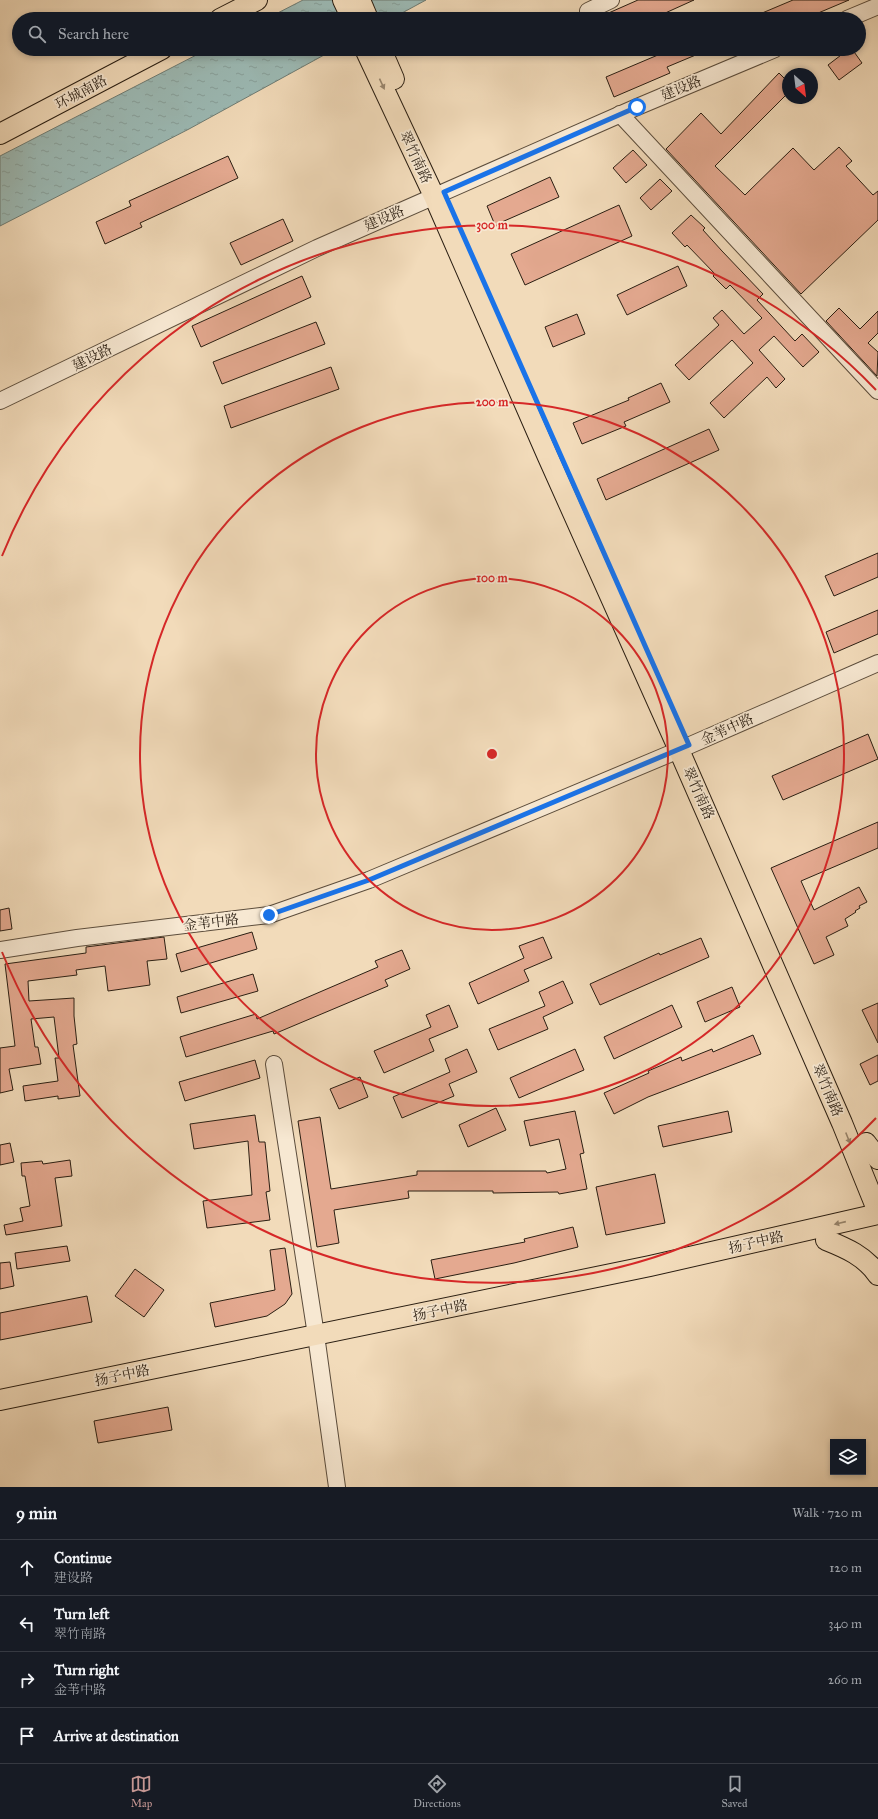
<!DOCTYPE html>
<html lang="en">
<head>
<meta charset="utf-8">
<style>
  :root { --surface:#171b24; --page:#20242c; --text:#f1f3f6; --muted:#9ea1a6; --line:#363941; --accent:#c59692 }
  body { margin:0; font-family:"IM FELL Great Primer","Noto Serif SC",serif; background:var(--page); color:var(--text) }
  .controls { position:absolute; right:12px; bottom:12px; display:grid; overflow:hidden; border-radius:0px; box-shadow:0 2px 6px #0003 }
  .controls button { width:36px; height:36px; display:grid; place-items:center; padding:0; border:0; border-bottom:1px solid var(--line); background:var(--surface); color:var(--text); font:20px sans-serif }
  .compass { position:absolute; left:782px; top:68px; width:36px; height:36px; border-radius:50%; background:var(--surface); box-shadow:0 2px 6px #0003; rotate:152deg }
  .stop { position:absolute; width:12px; height:12px; margin:-9px; border:3px solid #1a73e8; border-radius:50%; background:#fff }
  .stop.end { background:#1a73e8; border-color:#fff; box-shadow:0 1px 4px #0008 }
  .list { margin:0; padding:0; list-style:none }
  h2 { display:flex; justify-content:space-between; align-items:center; height:52px; margin:0; padding:0 16px; font-size:17px }
  h2 small { font-size:13px; font-weight:400; color:var(--muted) }
  .list li { display:grid; grid-template-columns:26px 1fr auto; gap:12px; align-items:center; box-sizing:border-box; height:56px; padding:0 16px; border-top:1px solid var(--line) }
  .list b { display:block; font-size:15px; white-space:nowrap }
  .list p { margin:0; font-size:13px; white-space:nowrap; color:var(--muted) }
  .list em { font-size:13px; font-style:normal; color:var(--muted) }
  .icon { flex:none; width:22px; height:22px; fill:none; stroke:currentColor; stroke-width:2; stroke-linecap:round; stroke-linejoin:round }
  .map { position:relative; flex:none; width:878px; height:1487px; overflow:hidden }
  .search { position:absolute; background:var(--surface); box-shadow:0 2px 6px #0003; left:12px; right:12px; top:12px; height:44px; display:flex; align-items:center; gap:10px; box-sizing:border-box; padding:0 14px; border-radius:22px; color:var(--muted); font-size:15px }
  .sheet { height:276px; background:var(--surface) }
  nav { display:flex; justify-content:space-around; align-items:center; box-sizing:border-box; height:56px; border-top:1px solid var(--line); background:var(--surface); font-size:11px; color:var(--muted) }
  nav a { display:grid; justify-items:center; gap:2px }
  nav .on { color:var(--accent) }
  .map>svg:first-child { display:block }
</style>
</head>
<body>
<div class="map">
<svg width="878" height="1487" viewBox="0 0 878 1487">
  <defs>
    <pattern id="water-ripples" width="26" height="14" patternUnits="userSpaceOnUse"><rect width="26" height="14" fill="#9cbab5"/><path d="M2 4q2-2 4 0t4 0M15 11q2-2 4 0t4 0" fill="none" stroke="#879f9b"/></pattern>
  </defs>
  <rect width="100%" height="100%" fill="#f2dbba"/>
  <filter id="stains"><feTurbulence type="fractalNoise" baseFrequency=".005" numOctaves="4"/><feColorMatrix values="0 0 0 0 .2 0 0 0 0 .09 0 0 0 0 .02 0 0 0 .5 -.17"/></filter>
  <radialGradient id="worn" r=".72"><stop offset=".6" stop-color="#630" stop-opacity="0"/><stop offset="1" stop-color="#630" stop-opacity=".3"/></radialGradient>
  <g fill="url(#water-ripples)" stroke="#6e7c74">
    <polygon points="303,0 426,0 391,19 266,19"/>
    <polygon points="208,49 335,49 189,129 0,226 0,156"/>
  </g>
  <g fill="#e4a990" stroke="#2a1e12">
    <polygon points="638,0 694,0 652,19 595,19"/>
    <polygon points="793,0 849,0 804,19 748,19"/>
    <polygon points="672,49 710,49 667,67 670,73 614,97 606,77"/>
    <polygon points="849,49 852,49 862,63 839,80 828,65"/>
    <polygon points="779,73 788,82 788,93 715,166 745,195 793,148 814,170 839,147 852,161 846,166 873,195 878,191 878,220 801,294 666,149 701,113 721,134"/>
    <polygon points="633,150 647,165 626,183 613,168"/>
    <polygon points="228,156 238,178 140,223 142,227 105,244 96,222 131,206 129,201"/>
    <polygon points="550,177 559,197 495,225 487,206"/>
    <polygon points="660,179 672,191 651,210 640,198"/>
    <polygon points="619,205 632,236 525,285 511,254"/>
    <polygon points="691,215 705,228 703,230 722,251 763,294 757,300 795,341 802,334 819,352 803,367 774,336 759,350 785,379 776,388 767,377 724,418 710,403 753,363 732,340 689,380 675,365 719,325 713,318 722,310 744,334 762,318 730,285 726,289 713,276 715,274 687,245 685,247 672,233"/>
    <polygon points="283,219 293,241 241,265 230,243"/>
    <polygon points="678,266 687,286 627,315 617,295"/>
    <polygon points="302,276 311,297 201,347 192,326"/>
    <polygon points="839,308 860,329 878,311 878,333 868,343 878,352 877,376 826,321"/>
    <polygon points="577,314 585,334 553,347 545,327"/>
    <polygon points="316,322 325,344 222,384 213,362"/>
    <polygon points="331,367 339,389 231,428 224,406"/>
    <polygon points="661,383 670,402 624,422 626,426 582,444 573,423 629,400 628,398"/>
    <polygon points="709,429 719,450 606,500 597,479"/>
    <polygon points="878,553 878,577 834,596 825,576"/>
    <polygon points="878,610 878,634 834,653 826,632"/>
    <polygon points="868,734 878,759 783,800 772,776"/>
    <polygon points="878,822 878,848 801,881 814,910 859,887 867,902 859,906 860,908 855,911 856,912 845,919 848,926 826,937 834,955 814,964 771,868"/>
    <polygon points="9,908 12,929 0,931 0,910"/>
    <polygon points="252,932 257,949 181,972 176,954"/>
    <polygon points="164,937 167,959 147,961 150,985 108,991 105,966 76,970 77,975 28,981 29,1001 74,998 74,1016 77,1044 73,1045 80,1096 58,1099 58,1096 25,1101 23,1086 58,1081 55,1058 59,1058 54,1017 31,1019 35,1047 38,1047 41,1064 9,1069 13,1090 0,1093 0,1048 15,1046 5,964 86,953 86,947"/>
    <polygon points="543,937 552,958 524,970 529,981 478,1004 469,983 524,958 519,946"/>
    <polygon points="701,938 709,957 600,1005 590,984 659,953 660,955"/>
    <polygon points="402,950 410,969 385,980 388,986 274,1034 273,1031 186,1057 180,1037 256,1014 257,1019 378,967 375,961"/>
    <polygon points="253,974 258,991 181,1013 177,997"/>
    <polygon points="563,981 573,1003 543,1017 548,1029 498,1050 489,1029 545,1006 539,992"/>
    <polygon points="732,987 740,1007 705,1022 697,1002"/>
    <polygon points="878,1003 878,1043 862,1010"/>
    <polygon points="449,1005 458,1027 429,1039 434,1051 384,1073 374,1051 431,1027 426,1015"/>
    <polygon points="672,1005 682,1027 614,1059 604,1037"/>
    <polygon points="753,1035 761,1054 648,1097 614,1114 604,1093 649,1073 648,1071 681,1057 682,1061 712,1049 713,1052"/>
    <polygon points="467,1049 477,1072 449,1084 454,1096 402,1118 393,1097 450,1072 445,1059"/>
    <polygon points="575,1049 584,1070 519,1098 510,1078"/>
    <polygon points="878,1055 878,1081 870,1085 860,1064"/>
    <polygon points="255,1060 260,1078 185,1101 179,1082"/>
    <polygon points="360,1077 368,1097 339,1109 330,1089"/>
    <polygon points="496,1108 506,1130 468,1147 459,1125"/>
    <polygon points="575,1111 584,1153 580,1154 587,1189 559,1194 558,1192 493,1193 493,1191 408,1191 409,1198 334,1210 339,1243 317,1247 298,1121 320,1117 331,1189 417,1175 417,1171 546,1171 547,1173 566,1169 559,1139 530,1146 524,1121"/>
    <polygon points="728,1111 732,1132 663,1147 658,1126"/>
    <polygon points="255,1115 259,1142 265,1142 270,1191 266,1192 270,1220 207,1228 203,1201 252,1195 248,1141 194,1149 190,1124"/>
    <polygon points="10,1143 14,1162 0,1165 0,1145"/>
    <polygon points="70,1160 72,1176 55,1178 62,1226 6,1235 4,1225 23,1221 20,1208 30,1206 25,1176 22,1176 21,1163 42,1161 43,1164"/>
    <polygon points="655,1174 665,1223 606,1235 596,1187"/>
    <polygon points="573,1227 578,1247 514,1263 435,1279 431,1260 525,1242 524,1239"/>
    <polygon points="67,1246 70,1261 17,1269 15,1253"/>
    <polygon points="285,1248 292,1294 285,1304 267,1316 215,1327 210,1303 275,1290 270,1250"/>
    <polygon points="10,1262 14,1286 0,1289 0,1263"/>
    <polygon points="135,1269 164,1290 144,1317 115,1296"/>
    <polygon points="87,1296 92,1322 0,1340 0,1313"/>
    <polygon points="168,1407 172,1430 98,1443 94,1421"/>
  </g>
  <g fill="none" stroke-linecap="round" stroke-linejoin="round">
    <defs>
      <g id="minor">
        <polyline points="588,11 611,0"/>
        <polyline points="847,19 878,6"/>
        <polyline points="620,114 878,391"/>
        <polyline points="0,401 317,248 637,107 775,49"/>
        <polyline points="0,950 77,938 269,915 369,880 679,750 878,663"/>
        <polyline points="274,1064 316,1335 337,1487"/>
      </g>
      <g id="major">
        <polyline points="343,0 352,19"/>
        <polyline points="360,0 368,19"/>
        <polyline points="220,19 257,0"/>
        <polyline points="365,49 434,196 548,457 679,750 842,1123 878,1212"/>
        <polyline points="381,49 394,79"/>
        <polyline points="0,134 162,49"/>
        <polyline points="866,1143 878,1159"/>
        <path d="M826,1240C846,1248 865,1256 878,1275"/>
        <polyline points="0,1400 650,1266 878,1214"/>
      </g>
    </defs>
    <use href="#minor" stroke="#5c4d3c" stroke-width="18"/>
    <use href="#major" stroke="#2a1e12" stroke-width="22"/>
    <use href="#minor" stroke="#f7e8d2" stroke-width="16"/>
    <use href="#major" stroke="#f2dbba" stroke-width="20"/>
  </g>
  <defs><path id="oneway-solid" d="M-6-.8H1V-3.2L6.5 0L1 3.2V.8H-6Z"/></defs>
  <g fill="#98866e">
    <use href="#oneway-solid" transform="translate(382 84) rotate(65)"/>
    <use href="#oneway-solid" transform="translate(848 1138) rotate(68)"/>
    <use href="#oneway-solid" transform="translate(840 1223) rotate(167)"/>
  </g>
  <g fill="none" stroke-linecap="round" stroke-linejoin="round">
    <polyline stroke="#1a73e8" stroke-width="5" points="269,915 369,880 689,745 444,192 637,107"/>
  </g>
  <g fill="none" stroke="#d62828" stroke-width="2">
    <circle cx="492" cy="754" r="176"/>
    <circle cx="492" cy="754" r="352"/>
    <path d="M876 1118A529 529 0 0 1 2 952M2 556A529 529 0 0 1 876 390"/>
  </g>
  <g text-anchor="middle" stroke-width="3.5" stroke-linejoin="round" paint-order="stroke">
    <g font-size="14" fill="#2a1e12" stroke="#f7e8d2">
      <text transform="translate(681 88) rotate(-23)" y="5">建设路</text>
      <text transform="translate(81 92) rotate(-28)" y="5">环城南路</text>
      <text transform="translate(416 157) rotate(65)" y="5">翠竹南路</text>
      <text transform="translate(384 218) rotate(-24)" y="5">建设路</text>
      <text transform="translate(92 357) rotate(-26)" y="5">建设路</text>
      <text transform="translate(727 729) rotate(-24)" y="5">金苇中路</text>
      <text transform="translate(699 793) rotate(66)" y="5">翠竹南路</text>
      <text transform="translate(211 922) rotate(-7)" y="5">金苇中路</text>
      <text transform="translate(828 1090) rotate(67)" y="5">翠竹南路</text>
      <text transform="translate(756 1242) rotate(-13)" y="5">扬子中路</text>
      <text transform="translate(440 1310) rotate(-12)" y="5">扬子中路</text>
      <text transform="translate(122 1375) rotate(-12)" y="5">扬子中路</text>
    </g>
  </g>
  <circle cx="492" cy="754" r="6" fill="#d62828" stroke="#f7e8d2" stroke-width="2"/>
  <g font-size="12" text-anchor="middle" font-weight="bold" fill="#d62828" stroke="#f7e8d2" stroke-width="3.5" stroke-linejoin="round" paint-order="stroke">
    <text x="492" y="229">300 m</text>
    <text x="492" y="406">200 m</text>
    <text x="492" y="582">100 m</text>
  </g>
  <rect width="100%" height="100%" filter="url(#stains)"/>
  <rect width="100%" height="100%" fill="url(#worn)"/>
</svg>
<div class="controls">
<button><svg class="icon" aria-label="layers" viewBox="0 0 24 24"><path d="M12 4l9 5-9 5-9-5zM3 14l9 5 9-5"/></svg></button>
</div>
<svg class="compass" viewBox="-18 -18 36 36"><path d="M0-13l5 13h-10z" fill="#e53935"/><path d="M0 13l5-13h-10z" fill="#9ea1a6"/></svg>
<div class="stop" style="left:637px;top:107px"></div>
<div class="stop end" style="left:269px;top:915px"></div>
<div class="search"><svg class="icon" aria-label="search" viewBox="0 0 24 24"><circle cx="10" cy="10" r="6"/><path d="M15 15l6 6"/></svg>Search here</div>
</div>
<section class="sheet">
<h2>9 min<small>Walk · 720 m</small></h2>
<ul class="list">
<li><svg class="icon" aria-label="ahead" viewBox="0 0 24 24"><path d="M12 20V5M6 11l6-6 6 6"/></svg><div><b>Continue</b><p>建设路</p></div><em>120 m</em></li>
<li><svg class="icon" aria-label="left" viewBox="0 0 24 24"><path d="M17 20v-9H6M10 6l-5 5 5 5"/></svg><div><b>Turn left</b><p>翠竹南路</p></div><em>340 m</em></li>
<li><svg class="icon" aria-label="right" viewBox="0 0 24 24"><path d="M7 20v-9h11M14 6l5 5-5 5"/></svg><div><b>Turn right</b><p>金苇中路</p></div><em>260 m</em></li>
<li><svg class="icon" aria-label="arrive" viewBox="0 0 24 24"><path d="M6 21V4h12l-3 4 3 4H6"/></svg><div><b>Arrive at destination</b></div></li>
</ul>
</section>
<nav>
<a class="on"><svg class="icon" aria-label="map" viewBox="0 0 24 24"><path d="M3 6l6-2 6 2 6-2v14l-6 2-6-2-6 2zM9 4v14M15 6v14"/></svg>Map</a>
<a><svg class="icon" aria-label="directions" viewBox="0 0 24 24"><path d="M12 3l9 9-9 9-9-9zM9 14v-3h6M13 9l2 2-2 2"/></svg>Directions</a>
<a><svg class="icon" aria-label="saved" viewBox="0 0 24 24"><path d="M7 4h10v16l-5-4-5 4z"/></svg>Saved</a>
</nav>
</body>
</html>
